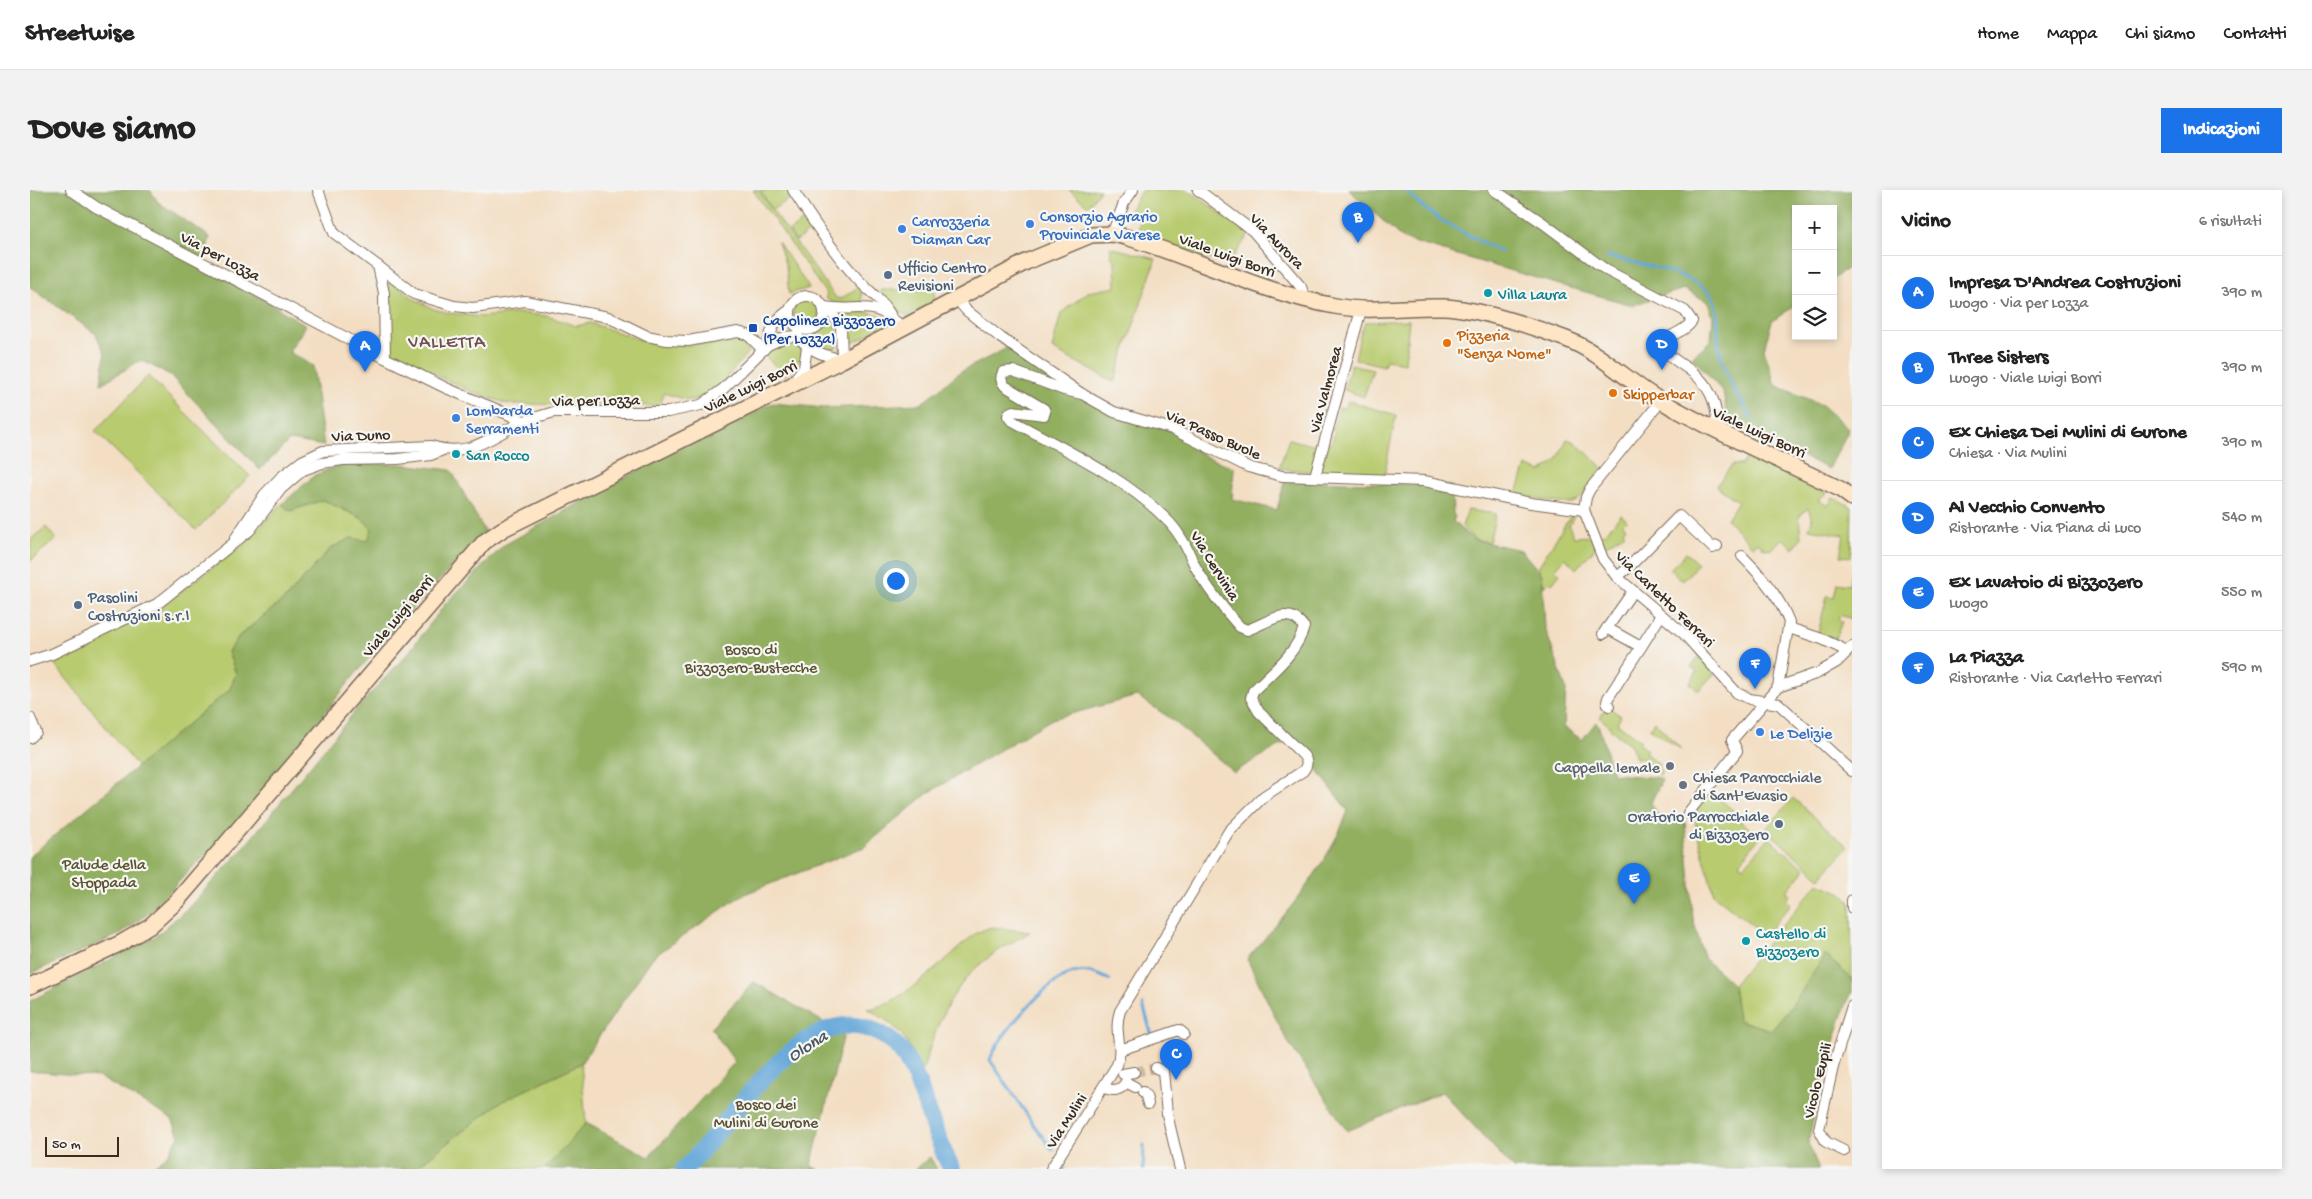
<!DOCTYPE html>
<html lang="it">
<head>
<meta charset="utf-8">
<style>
  :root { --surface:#fff; --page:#f2f2f2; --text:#222; --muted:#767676; --line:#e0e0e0; --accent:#1a73e8 }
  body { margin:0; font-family:"Gochi Hand",sans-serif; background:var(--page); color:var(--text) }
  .controls { position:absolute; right:15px; top:15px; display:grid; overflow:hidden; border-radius:0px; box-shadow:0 2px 8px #0003 }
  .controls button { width:45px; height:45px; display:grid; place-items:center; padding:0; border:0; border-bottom:1px solid var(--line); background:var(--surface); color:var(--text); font:25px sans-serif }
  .scale { position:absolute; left:15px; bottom:12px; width:74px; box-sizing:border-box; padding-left:5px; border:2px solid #3b2a1e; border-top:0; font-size:14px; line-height:18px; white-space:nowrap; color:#3b2a1e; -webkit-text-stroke:4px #f6f6f2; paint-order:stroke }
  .you { position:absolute; left:865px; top:390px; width:18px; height:18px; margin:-12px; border:4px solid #fff; border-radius:50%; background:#1a73e8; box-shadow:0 0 0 8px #1a73e833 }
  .badge { display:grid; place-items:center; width:32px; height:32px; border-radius:50%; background:var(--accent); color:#fff; font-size:16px; font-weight:700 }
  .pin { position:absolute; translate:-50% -41px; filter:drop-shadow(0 1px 2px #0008) }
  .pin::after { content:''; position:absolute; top:26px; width:18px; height:15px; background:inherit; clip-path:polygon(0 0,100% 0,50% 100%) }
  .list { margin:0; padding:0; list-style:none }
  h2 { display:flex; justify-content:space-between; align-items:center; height:65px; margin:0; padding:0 20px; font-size:21px }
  h2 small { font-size:16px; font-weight:400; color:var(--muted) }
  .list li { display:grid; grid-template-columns:32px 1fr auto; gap:15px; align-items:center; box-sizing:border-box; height:75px; padding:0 20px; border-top:1px solid var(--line) }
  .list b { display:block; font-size:19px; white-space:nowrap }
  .list p { margin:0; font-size:16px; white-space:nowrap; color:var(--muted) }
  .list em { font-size:16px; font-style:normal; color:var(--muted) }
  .icon { flex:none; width:28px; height:28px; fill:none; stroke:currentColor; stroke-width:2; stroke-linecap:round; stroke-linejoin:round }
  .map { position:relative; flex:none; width:1822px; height:979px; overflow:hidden; border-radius:0px }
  header { display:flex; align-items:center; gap:30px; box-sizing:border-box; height:70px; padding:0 25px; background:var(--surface); border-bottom:1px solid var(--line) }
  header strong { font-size:24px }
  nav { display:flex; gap:28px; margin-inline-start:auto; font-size:18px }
  .intro { display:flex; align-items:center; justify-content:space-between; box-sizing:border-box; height:120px; padding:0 30px }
  h1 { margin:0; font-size:35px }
  .button { padding:12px 22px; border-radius:0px; background:var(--accent); color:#fff; font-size:18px; font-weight:700 }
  main { display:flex; gap:30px; padding:0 30px }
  aside { flex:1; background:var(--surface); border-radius:0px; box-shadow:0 2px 8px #0003 }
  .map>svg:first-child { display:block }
</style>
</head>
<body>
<header>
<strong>Streetwise</strong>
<nav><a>Home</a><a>Mappa</a><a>Chi siamo</a><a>Contatti</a></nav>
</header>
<div class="intro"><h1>Dove siamo</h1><a class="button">Indicazioni</a></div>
<main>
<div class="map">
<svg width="1822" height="979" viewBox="0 0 1822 979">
  <rect width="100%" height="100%" fill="#f6f6f2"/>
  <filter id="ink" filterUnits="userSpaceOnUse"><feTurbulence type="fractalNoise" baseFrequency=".02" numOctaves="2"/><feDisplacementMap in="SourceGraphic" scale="10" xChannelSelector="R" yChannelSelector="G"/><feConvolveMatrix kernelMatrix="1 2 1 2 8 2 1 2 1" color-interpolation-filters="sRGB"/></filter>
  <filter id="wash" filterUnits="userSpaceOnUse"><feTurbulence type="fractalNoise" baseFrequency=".0096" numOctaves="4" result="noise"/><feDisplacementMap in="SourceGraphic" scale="20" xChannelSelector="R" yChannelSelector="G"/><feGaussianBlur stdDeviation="1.12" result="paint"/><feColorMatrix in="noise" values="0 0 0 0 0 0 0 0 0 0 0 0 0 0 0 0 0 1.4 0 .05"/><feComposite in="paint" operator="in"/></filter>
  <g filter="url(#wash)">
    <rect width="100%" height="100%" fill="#f3dec3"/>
    <g fill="#b8cb6e" stroke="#7a7a46">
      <path d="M723,0H728L742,20L730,0H759L764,6L742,20L806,108L811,109L831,95L832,113C818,115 808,116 795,108L797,105Z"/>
      <polygon points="1039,0 1070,0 1058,16"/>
      <polygon points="1112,0 1158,0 1219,44 1198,75 1107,44 1112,23 1100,20"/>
      <polygon points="778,28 784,38 766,51 759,41"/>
      <polygon points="748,52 779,98 759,104 756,77"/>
      <polygon points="1080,57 1126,69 1084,192 1022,159 1031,123 1058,102 1086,97 1085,71 1082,68"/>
      <path d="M359,88L384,109L404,119L419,123L451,127L488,123L517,126L546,136L560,133L620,153L658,155L707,148L711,150L718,162C706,177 682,209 661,210C653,210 642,205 634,203L629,216L478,214L443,202L359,164Z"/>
      <polygon points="850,100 904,100 905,112 878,126 862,119"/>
      <circle cx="776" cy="123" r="13"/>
      <path d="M832,121C843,124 855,123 859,135L816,156L807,123Z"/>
      <path d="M797,123C805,135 812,144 806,158C794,164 779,153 773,143C786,141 792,137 797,123Z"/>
      <polygon points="1379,130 1375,173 1356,170 1354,176 1325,169 1330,145 1335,132"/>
      <polygon points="757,150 765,150 772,157 773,166 755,186 735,166 748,154"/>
      <polygon points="1321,174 1343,180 1334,207 1314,200"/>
      <polygon points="118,186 220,286 166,340 65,241"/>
      <polygon points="1318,211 1366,225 1354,286 1295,283 1291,279 1298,253 1301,253 1305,243 1302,240 1309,218 1315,218"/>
      <polygon points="1259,249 1290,257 1282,282 1249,278"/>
      <path d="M1537,249L1545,252L1573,278C1567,286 1554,308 1545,312C1533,317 1499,307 1487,303L1496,276L1511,282L1527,270Z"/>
      <polygon points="1717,267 1797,303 1788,310 1798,316 1803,307 1822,317 1821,367 1810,366 1814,345 1779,339 1782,330 1778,318 1769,326 1771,348 1763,359 1753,348 1740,360 1733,358 1728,352 1723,356 1721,355 1697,329 1708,311 1686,296 1702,275 1712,275"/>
      <polygon points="293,310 331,328 342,339 338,351 301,358 256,408 209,446 198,462 206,484 200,499 108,577 22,471 122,422 127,428 133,422 130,417 209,358 252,314 260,321"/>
      <polygon points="1438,320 1466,324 1459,352 1444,349 1432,336"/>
      <polygon points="1543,322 1545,323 1539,336 1544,347 1561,346 1566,357 1546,379 1535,368 1525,380 1530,384 1522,394 1519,392 1514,397 1512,385 1508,377"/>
      <polygon points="1591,325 1597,330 1593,334 1596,338 1593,341 1595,343 1573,357 1570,346 1576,342"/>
      <polygon points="16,337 26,349 0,371 0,350"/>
      <polygon points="1656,363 1668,374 1653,391 1640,379"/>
      <polygon points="1821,385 1822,429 1810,425 1808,430 1812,432 1804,451 1788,443 1797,406 1804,407 1807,393 1819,395"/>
      <polygon points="1669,466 1684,484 1668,501 1660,493 1667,481 1661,477"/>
      <polygon points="1578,517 1591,526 1587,533 1611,551 1609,553 1617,560 1615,563 1629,574 1627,578 1632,582 1630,585 1611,568 1606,568 1601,555 1586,544 1570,527"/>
      <polygon points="1624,531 1651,559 1620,539"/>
      <polygon points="1679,600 1712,628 1710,631 1730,647 1709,673 1714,676 1739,648 1775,679 1756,702 1760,705 1756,710 1761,714 1735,745 1684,705 1666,638 1665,620"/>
      <polygon points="1763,608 1818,657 1790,688 1736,639"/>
      <polygon points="1788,693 1812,703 1821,712 1822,789 1795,765 1763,814 1741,840 1708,830 1703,795"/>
      <path d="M961,737L1000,742C981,753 962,763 946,778C916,806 903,846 892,883C877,849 872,838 838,819C872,815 919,765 946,743Z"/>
      <polygon points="551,873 556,933 515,979 384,979 469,913"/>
    </g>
    <g fill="#92af61" stroke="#666c40">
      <polygon points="0,0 120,0 128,12 180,47 173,74 276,135 259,162 283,176 294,256 260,250 230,280 140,185 111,170 71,194 75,164 66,144 0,97"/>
      <polygon points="1319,0 1822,0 1822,75 1803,89 1803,19 1766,19 1766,115 1742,131 1734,159 1745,195 1792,215 1819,239 1799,279 1698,231 1693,202 1662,167 1681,150 1683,127 1678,112 1654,99 1602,115 1516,91 1373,49"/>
      <path d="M977,158L1075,215L1144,242L1174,266L1204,278L1202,309L1247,320L1255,290L1422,296L1423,325L1425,326L1423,332L1444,350L1491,360L1512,385L1515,438L1536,499L1534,537L1552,550L1566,532L1568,534L1583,584L1630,588L1632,590L1621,612C1628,631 1635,632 1655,632L1663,729L1674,768L1703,795L1708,830L1741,840L1763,814L1795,765L1822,789V803L1817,812L1795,878L1778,953L1789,979H1484L1412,902L1317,941L1255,847L1217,769C1256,724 1297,677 1318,621L1285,577L1279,564L1263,548L1204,582L1140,528L1107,506L1022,529L898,603L834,657L712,705L623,767L551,873L469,913L384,979H120L137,966L149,946L142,929L69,887L0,881V811L126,746L159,717L211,661L331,514L379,462L416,413L474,355L702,228L743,213L793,218L891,214L930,182Z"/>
      <polygon points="313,274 371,274 421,280 455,342 378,423 323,487 202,641 162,678 119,723 90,744 0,784 0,666 200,499 206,483 198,462 209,446 256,408 301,358 321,348 338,351 342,339 331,328 293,310 260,321 252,314 285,285"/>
      <polygon points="724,792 814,844 781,976 789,979 515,979 556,933 619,967 705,872 681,838"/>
      <polygon points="900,967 907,979 886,979"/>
    </g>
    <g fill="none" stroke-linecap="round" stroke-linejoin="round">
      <g stroke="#65a7d9" stroke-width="3">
        <path d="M1376,0C1399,29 1439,45 1471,62"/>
        <path d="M1577,66C1607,74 1655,81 1678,101C1690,113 1687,133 1688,148C1690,179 1705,203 1722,228"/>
        <polyline points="1113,815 1122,846"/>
        <path d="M1023,960L1006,938L960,870C968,845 1020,786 1047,782C1059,780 1069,785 1080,790"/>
        <polyline points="1033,971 1034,979"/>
        <polyline points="1113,979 1114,955"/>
      </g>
      <path stroke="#65a7d9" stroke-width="18" d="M654,979C699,939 771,808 844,841C854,845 865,853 871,861C891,889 897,925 911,955C914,963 917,972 922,979"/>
    </g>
  </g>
  <g filter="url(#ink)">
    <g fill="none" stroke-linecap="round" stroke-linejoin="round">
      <polyline stroke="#cebaa2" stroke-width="10" stroke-dasharray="10 5" stroke-linecap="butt" points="1104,882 1126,878"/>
      <defs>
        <g id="street">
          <polyline points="41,0 66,17 355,168 416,198 494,231 524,222 638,222 671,215 693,199 738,155 755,147 767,146"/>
          <polyline points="288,0 304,43 348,76 354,103 355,168"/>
          <path d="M763,0C782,30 801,59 824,85C837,101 849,106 860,124"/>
          <polyline points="1168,0 1223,41 1271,97 1275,108"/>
          <path d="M1464,0L1513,33L1576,80L1655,121L1662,131C1656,141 1643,143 1634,151L1633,158C1639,167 1648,172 1657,178C1680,194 1688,213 1687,241"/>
          <polyline points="1082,44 1094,13 1103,0"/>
          <polyline points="348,76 384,104 424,116 443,118 495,111 578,127 617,146 637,150 658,151 708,142 718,145 733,160"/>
          <circle cx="777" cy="123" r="17"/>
          <polyline points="927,109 936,120 971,148 1052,204 1084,222 1142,239 1218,277 1252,286 1394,291 1501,313 1554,320"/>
          <path d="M794,117C830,123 842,107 873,138"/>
          <path d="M767,146C780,161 793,165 812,170L811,136L798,118"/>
          <path d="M738,155C741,138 745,129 760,120"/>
          <polyline points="761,194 774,177 777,157"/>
          <polyline points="1631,211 1560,299 1556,307 1554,320 1573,369 1587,387 1654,444 1707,503 1720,509 1749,514 1822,581"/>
          <polyline points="1285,286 1331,120"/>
          <path d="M205,349L234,305L251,287L272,271L293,261L401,256C441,269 461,246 494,231"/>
          <path d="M1712,366C1730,384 1750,408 1759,432L1748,497"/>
          <polyline points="1587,387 1598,378 1649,326 1683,358 1687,356"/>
          <polyline points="1577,438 1611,457 1631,425"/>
          <polyline points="1759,438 1792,449 1817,461"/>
          <polyline points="1573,444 1603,401"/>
          <polyline points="0,471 22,464 127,414 220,340 251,299 273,280 292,273 313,270 368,269 401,265 413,260"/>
          <polyline points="1579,516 1577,512 1578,508 1611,457"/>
          <polyline points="0,528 6,542 0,548"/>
          <polyline points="1658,623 1707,561 1702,550 1748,497 1788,483 1807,472 1822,457"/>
          <polyline points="1822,710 1822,718"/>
          <polyline points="1090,860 1149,840 1154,844"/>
          <polyline points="1126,878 1133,881 1137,924 1150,979"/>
          <polyline points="1093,884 1104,882"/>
          <polyline points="1096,892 1105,897"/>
          <path d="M1074,897C1082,902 1091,901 1096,892"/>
          <polyline points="1113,902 1116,906 1118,914"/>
          <polyline points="1814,961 1796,952 1789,939 1803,877 1822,816"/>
          <path d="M1021,979L1087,875C1094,856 1083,842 1090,821L1199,641L1234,606L1273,581C1278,575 1278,571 1273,565L1229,522L1221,508L1223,501C1242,482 1267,463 1274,437C1258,414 1238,433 1217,440L1210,437C1195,421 1175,395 1165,376C1158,361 1152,346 1140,333C1097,288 1035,260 981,230L978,226L979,223L983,221L1014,225L1015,222L1014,219L975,196C971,191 970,188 973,182L983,181L1034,200L1052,204"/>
        </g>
        <path id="secondary" d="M0,796L91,753L120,736L147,711L454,352L473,339L812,170L996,72L1061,45L1082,44L1096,47C1165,68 1233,103 1305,116C1341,123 1376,116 1413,117C1447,118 1504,137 1536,149C1572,163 1600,194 1633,212C1690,245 1751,270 1810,299L1822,308"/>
      </defs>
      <use href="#street" stroke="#7b6958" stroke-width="12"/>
      <use href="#secondary" stroke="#7b6958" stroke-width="18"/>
      <use href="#street" stroke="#fff" stroke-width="10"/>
      <use href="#secondary" stroke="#fde5c5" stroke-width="15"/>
    </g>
  </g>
  <g fill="#3f7fe0" stroke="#f6f6f2" stroke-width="2">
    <circle cx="1000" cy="34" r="5"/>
    <circle cx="872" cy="39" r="5"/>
    <circle cx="426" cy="228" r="5"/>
    <circle cx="1730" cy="542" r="5"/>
  </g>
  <g fill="#5c6f8a" stroke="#f6f6f2" stroke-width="2">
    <circle cx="858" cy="85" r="5"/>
    <circle cx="48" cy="415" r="5"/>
    <circle cx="1749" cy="634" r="5"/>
  </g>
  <g fill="#0f9aa8" stroke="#f6f6f2" stroke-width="2">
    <circle cx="1458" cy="103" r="5"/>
    <circle cx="426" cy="264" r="5"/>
    <circle cx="1716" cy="751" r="5"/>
  </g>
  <rect fill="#1a4fb4" stroke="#f6f6f2" stroke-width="2" x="718" y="133" width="10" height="10" rx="2.5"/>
  <g fill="#e8710a" stroke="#f6f6f2" stroke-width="2">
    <circle cx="1417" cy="153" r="5"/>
    <circle cx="1583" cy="203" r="5"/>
  </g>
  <g fill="#6b7280" stroke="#f6f6f2" stroke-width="2">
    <circle cx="1640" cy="576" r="5"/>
    <circle cx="1653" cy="595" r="5"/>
  </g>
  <g text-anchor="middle" stroke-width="4.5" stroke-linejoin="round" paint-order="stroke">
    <g font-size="16" fill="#366cbe" stroke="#f6f6f2" text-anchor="start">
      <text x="1010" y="31">Consorzio Agrario<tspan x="1010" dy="18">Provinciale Varese</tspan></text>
      <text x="882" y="36">Carrozzeria<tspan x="882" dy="18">Diaman Car</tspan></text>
      <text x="436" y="225">Lombarda<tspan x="436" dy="18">Serramenti</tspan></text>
      <text x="1740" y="548">Le Delizie</text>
    </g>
    <g font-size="16" fill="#3b2a1e" stroke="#f6f6f2">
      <text transform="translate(1248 50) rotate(46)" y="6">Via Aurora</text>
      <text transform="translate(1198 64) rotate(20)" y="6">Viale Luigi Borri</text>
      <text transform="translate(191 65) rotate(28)" y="6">Via per Lozza</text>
      <text transform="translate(720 195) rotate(-26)" y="6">Viale Luigi Borri</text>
      <text transform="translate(1294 199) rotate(-75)" y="6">Via Valmorea</text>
      <text transform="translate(566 209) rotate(-1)" y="6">Via per Lozza</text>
      <text transform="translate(1730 241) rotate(25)" y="6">Viale Luigi Borri</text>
      <text transform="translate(1184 243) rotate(24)" y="6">Via Passo Buole</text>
      <text transform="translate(331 244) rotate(-2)" y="6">Via Duno</text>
      <text transform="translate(1186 375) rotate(58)" y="6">Via Cervinia</text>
      <text transform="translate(1636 408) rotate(44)" y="6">Via Carletto Ferrari</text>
      <text transform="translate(367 425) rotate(-50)" y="6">Viale Luigi Borri</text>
      <text transform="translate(1786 890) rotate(-76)" y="6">Vicolo Eupili</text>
      <text transform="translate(1035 930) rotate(-57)" y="6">Via Mulini</text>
    </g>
    <g font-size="16" fill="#4e5e75" stroke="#f6f6f2" text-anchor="start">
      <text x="868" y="82">Ufficio Centro<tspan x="868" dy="18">Revisioni</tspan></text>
      <text x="58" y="412">Pasolini<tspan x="58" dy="18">Costruzioni s.r.l</tspan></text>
      <text x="1739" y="631" text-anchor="end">Oratorio Parrocchiale<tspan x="1739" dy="18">di Bizzozero</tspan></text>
    </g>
    <g font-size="16" fill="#0d838f" stroke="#f6f6f2" text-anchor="start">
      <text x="1468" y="109">Villa Laura</text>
      <text x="436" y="270">San Rocco</text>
      <text x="1726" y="748">Castello di<tspan x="1726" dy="18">Bizzozero</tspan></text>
    </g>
    <g font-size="16" fill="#164399" stroke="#f6f6f2" text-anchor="start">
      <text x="733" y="135">Capolinea Bizzozero<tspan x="733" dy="18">(Per Lozza)</tspan></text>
    </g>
    <g font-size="16" fill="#c56008" stroke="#f6f6f2" text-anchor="start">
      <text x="1427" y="150">Pizzeria<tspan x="1427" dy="18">"Senza Nome"</tspan></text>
      <text x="1593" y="209">Skipperbar</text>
    </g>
    <g font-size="16" fill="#5a5232" stroke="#f6f6f2">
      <text x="721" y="464">Bosco di<tspan x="721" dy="18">Bizzozero-Bustecche</tspan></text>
      <text x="74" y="679">Palude della<tspan x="74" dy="18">Stoppada</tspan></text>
      <text x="736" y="919">Bosco dei<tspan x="736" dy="18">Mulini di Gurone</tspan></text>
    </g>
    <g font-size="16" fill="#5b616d" stroke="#f6f6f2" text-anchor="end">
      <text x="1630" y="582">Cappella Iemale</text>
      <text x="1663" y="592" text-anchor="start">Chiesa Parrocchiale<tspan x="1663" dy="18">di Sant'Evasio</tspan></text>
    </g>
    <g font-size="18" letter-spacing="1" fill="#6f4f50" stroke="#f6f6f2">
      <text x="417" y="157">VALLETTA</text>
    </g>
    <g font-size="18" font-style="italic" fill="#4a565f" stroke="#f6f6f2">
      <text transform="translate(777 855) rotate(-32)" y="6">Olona</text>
    </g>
  </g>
</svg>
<div class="controls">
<button>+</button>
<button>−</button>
<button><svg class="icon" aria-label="layers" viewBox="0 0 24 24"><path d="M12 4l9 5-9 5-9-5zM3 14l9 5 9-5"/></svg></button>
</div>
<div class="scale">50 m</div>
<div class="you"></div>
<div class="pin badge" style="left:335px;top:182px">A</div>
<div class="pin badge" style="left:1328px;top:53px">B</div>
<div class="pin badge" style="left:1146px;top:890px">C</div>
<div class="pin badge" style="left:1632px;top:180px">D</div>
<div class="pin badge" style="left:1604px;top:714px">E</div>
<div class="pin badge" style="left:1725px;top:499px">F</div>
</div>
<aside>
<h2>Vicino<small>6 risultati</small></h2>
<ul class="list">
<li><span class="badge">A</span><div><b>Impresa D'Andrea Costruzioni</b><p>Luogo · Via per Lozza</p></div><em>390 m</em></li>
<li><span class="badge">B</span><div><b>Three Sisters</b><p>Luogo · Viale Luigi Borri</p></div><em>390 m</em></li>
<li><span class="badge">C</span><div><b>Ex Chiesa Dei Mulini di Gurone</b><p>Chiesa · Via Mulini</p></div><em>390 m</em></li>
<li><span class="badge">D</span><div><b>Al Vecchio Convento</b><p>Ristorante · Via Piana di Luco</p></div><em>540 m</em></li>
<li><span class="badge">E</span><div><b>Ex Lavatoio di Bizzozero</b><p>Luogo</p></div><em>550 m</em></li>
<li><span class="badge">F</span><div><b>La Piazza</b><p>Ristorante · Via Carletto Ferrari</p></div><em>590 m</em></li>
</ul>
</aside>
</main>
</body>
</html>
